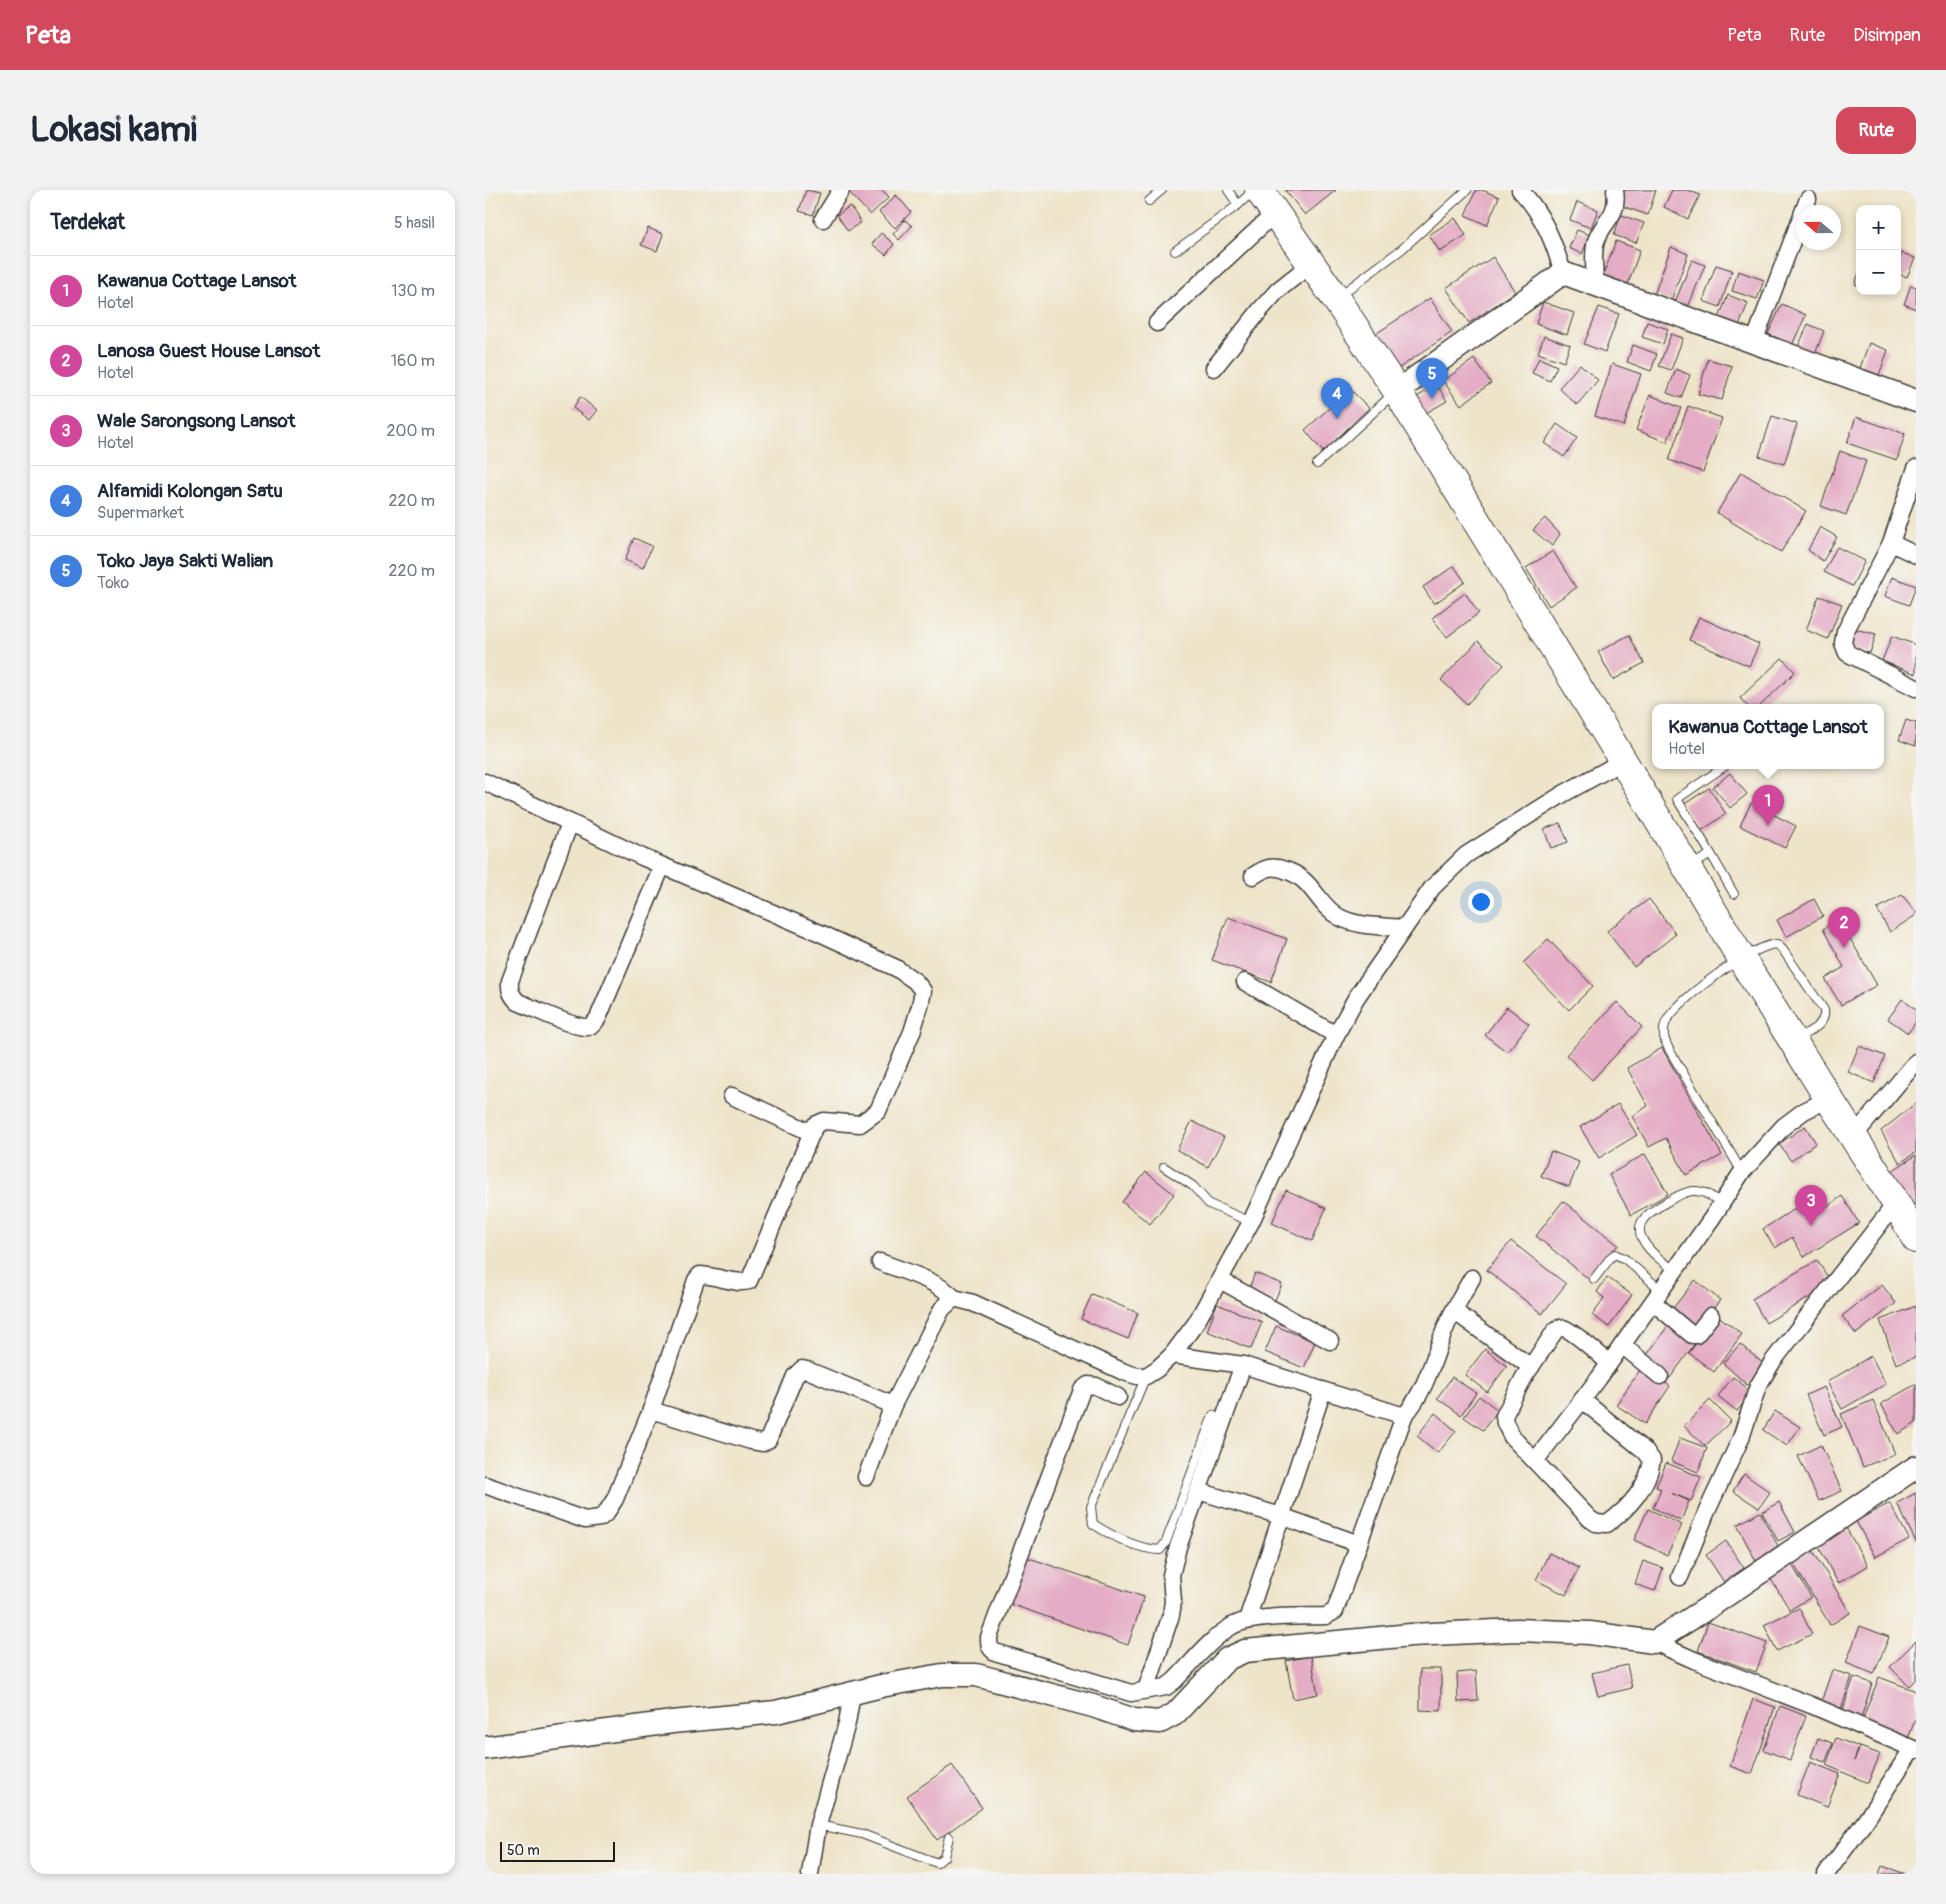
<!DOCTYPE html>
<html lang="id">
<head>
<meta charset="utf-8">
<style>
  :root { --surface:#fff; --page:#f2f2f3; --text:#1f2937; --muted:#747a83; --line:#e0e1e3; --accent:#d1495b }
  body { margin:0; font-family:Pangolin,sans-serif; background:var(--page); color:var(--text) }
  .controls { position:absolute; right:15px; top:15px; display:grid; overflow:hidden; border-radius:10px; box-shadow:0 2px 8px #0003 }
  .controls button { width:45px; height:45px; display:grid; place-items:center; padding:0; border:0; border-bottom:1px solid var(--line); background:var(--surface); color:var(--text); font:25px sans-serif }
  .compass { position:absolute; left:1311px; top:15px; width:45px; height:45px; border-radius:50%; background:var(--surface); box-shadow:0 2px 8px #0003; rotate:290deg }
  .scale { position:absolute; left:15px; bottom:12px; width:115px; box-sizing:border-box; padding-left:5px; border:2px solid #1c1c1c; border-top:0; font-size:14px; line-height:18px; white-space:nowrap; color:#1c1c1c; -webkit-text-stroke:4px #f6f6f2; paint-order:stroke }
  .you { position:absolute; left:995px; top:711px; width:18px; height:18px; margin:-12px; border:4px solid #fff; border-radius:50%; background:#1a73e8; box-shadow:0 0 0 8px #1a73e833 }
  .badge { display:grid; place-items:center; width:32px; height:32px; border-radius:50%; background:var(--accent); color:#fff; font-size:16px; font-weight:700 }
  .pin { position:absolute; translate:-50% -41px; filter:drop-shadow(0 1px 2px #0008) }
  .pin::after { content:''; position:absolute; top:26px; width:18px; height:15px; background:inherit; clip-path:polygon(0 0,100% 0,50% 100%) }
  .popup { position:absolute; left:1167px; top:514px; width:232px; height:65px; box-sizing:border-box; display:grid; place-content:center; border-radius:10px; background:var(--surface); filter:drop-shadow(0 1px 4px #0005); font-size:16px; white-space:nowrap; color:var(--muted) }
  .popup b { font-size:19px; color:var(--text) }
  .popup::after { content:''; position:absolute; left:50%; top:100%; margin-left:-10px; border:10px solid transparent; border-top-color:var(--surface) }
  .list { margin:0; padding:0; list-style:none }
  h2 { display:flex; justify-content:space-between; align-items:center; height:65px; margin:0; padding:0 20px; font-size:21px }
  h2 small { font-size:16px; font-weight:400; color:var(--muted) }
  .list li { display:grid; grid-template-columns:32px 1fr auto; gap:15px; align-items:center; box-sizing:border-box; height:70px; padding:0 20px; border-top:1px solid var(--line) }
  .list b { display:block; font-size:19px; white-space:nowrap }
  .list p { margin:0; font-size:16px; white-space:nowrap; color:var(--muted) }
  .list em { font-size:16px; font-style:normal; color:var(--muted) }
  .map { position:relative; flex:none; width:1431px; height:1684px; overflow:hidden; border-radius:15px }
  header { display:flex; align-items:center; gap:30px; box-sizing:border-box; height:70px; padding:0 25px; background:var(--accent); color:#fff }
  header strong { font-size:24px }
  nav { display:flex; gap:28px; margin-inline-start:auto; font-size:18px }
  .intro { display:flex; align-items:center; justify-content:space-between; box-sizing:border-box; height:120px; padding:0 30px }
  h1 { margin:0; font-size:35px }
  .button { padding:12px 22px; border-radius:15px; background:var(--accent); color:#fff; font-size:18px; font-weight:700 }
  main { display:flex; gap:30px; padding:0 30px }
  aside { flex:1; background:var(--surface); border-radius:15px; box-shadow:0 2px 8px #0003 }
  .map>svg:first-child { display:block }
</style>
</head>
<body>
<header>
<strong>Peta</strong>
<nav><a>Peta</a><a>Rute</a><a>Disimpan</a></nav>
</header>
<div class="intro"><h1>Lokasi kami</h1><a class="button">Rute</a></div>
<main>
<aside>
<h2>Terdekat<small>5 hasil</small></h2>
<ul class="list">
<li><span class="badge" style="background:#d1479c">1</span><div><b>Kawanua Cottage Lansot</b><p>Hotel</p></div><em>130 m</em></li>
<li><span class="badge" style="background:#d1479c">2</span><div><b>Lanosa Guest House Lansot</b><p>Hotel</p></div><em>160 m</em></li>
<li><span class="badge" style="background:#d1479c">3</span><div><b>Wale Sarongsong Lansot</b><p>Hotel</p></div><em>200 m</em></li>
<li><span class="badge" style="background:#3f7fe0">4</span><div><b>Alfamidi Kolongan Satu</b><p>Supermarket</p></div><em>220 m</em></li>
<li><span class="badge" style="background:#3f7fe0">5</span><div><b>Toko Jaya Sakti Walian</b><p>Toko</p></div><em>220 m</em></li>
</ul>
</aside>
<div class="map">
<svg width="1431" height="1684" viewBox="0 0 1431 1684">
  <rect width="100%" height="100%" fill="#f6f6f2"/>
  <filter id="ink" filterUnits="userSpaceOnUse"><feTurbulence type="fractalNoise" baseFrequency=".02" numOctaves="2"/><feDisplacementMap in="SourceGraphic" scale="10" xChannelSelector="R" yChannelSelector="G"/><feConvolveMatrix kernelMatrix="1 2 1 2 8 2 1 2 1" color-interpolation-filters="sRGB"/></filter>
  <filter id="wash" filterUnits="userSpaceOnUse"><feTurbulence type="fractalNoise" baseFrequency=".0096" numOctaves="4" result="noise"/><feDisplacementMap in="SourceGraphic" scale="20" xChannelSelector="R" yChannelSelector="G"/><feGaussianBlur stdDeviation="1.12" result="paint"/><feColorMatrix in="noise" values="0 0 0 0 0 0 0 0 0 0 0 0 0 0 0 0 0 1.4 0 .05"/><feComposite in="paint" operator="in"/></filter>
  <g filter="url(#wash)">
    <rect width="100%" height="100%" fill="#eee4c9"/>
    <g id="blocks">
      <g fill="#e4acc5">
        <polygon points="321,0 335,3 328,25 314,21"/>
        <polygon points="366,0 397,0 404,7 385,25 364,2"/>
        <polygon points="800,0 851,0 820,25"/>
        <polygon points="991,0 997,0 1014,7 1002,35 980,25"/>
        <polygon points="1139,0 1171,0 1163,25 1134,15"/>
        <polygon points="1187,0 1203,0 1215,5 1203,29 1179,17"/>
        <polygon points="411,5 426,22 410,38 394,22"/>
        <polygon points="1092,12 1113,20 1106,38 1085,30"/>
        <polygon points="365,16 376,32 363,41 352,25"/>
        <polygon points="1136,25 1159,33 1151,53 1129,45"/>
        <polygon points="970,28 981,45 955,62 944,45"/>
        <polygon points="420,30 427,36 414,50 408,44"/>
        <polygon points="163,38 178,44 172,61 156,55"/>
        <polygon points="1092,40 1105,45 1097,64 1084,58"/>
        <polygon points="396,43 409,54 401,65 387,54"/>
        <polygon points="1131,51 1155,60 1143,94 1118,85"/>
        <polygon points="1186,57 1203,64 1186,111 1169,105"/>
        <polygon points="1417,63 1430,68 1422,87 1412,83 1412,74"/>
        <polygon points="1008,67 1030,102 984,133 961,98"/>
        <polygon points="1207,70 1220,75 1203,117 1190,112"/>
        <polygon points="1231,75 1247,80 1235,117 1218,111"/>
        <polygon points="1375,80 1375,96 1370,94"/>
        <polygon points="1253,81 1279,90 1272,109 1247,101"/>
        <polygon points="1426,95 1431,97 1431,119 1419,114"/>
        <polygon points="1243,105 1263,113 1254,136 1234,128"/>
        <polygon points="945,108 967,142 911,180 889,145"/>
        <polygon points="1058,112 1089,123 1082,145 1051,134"/>
        <polygon points="1297,114 1321,125 1307,155 1283,144"/>
        <polygon points="1114,117 1134,124 1120,162 1099,154"/>
        <polygon points="1162,132 1183,139 1178,154 1157,147"/>
        <polygon points="1323,134 1339,141 1330,164 1313,157"/>
        <polygon points="1186,144 1198,148 1186,180 1174,176"/>
        <polygon points="1059,146 1085,155 1079,172 1053,163"/>
        <polygon points="1384,153 1403,160 1394,185 1375,178"/>
        <polygon points="1148,155 1172,164 1166,181 1142,172"/>
        <polygon points="1054,168 1072,176 1065,191 1047,183"/>
        <polygon points="989,169 1006,193 976,215 958,191"/>
        <polygon points="1223,169 1247,176 1237,210 1213,204"/>
        <polygon points="1095,174 1113,190 1092,215 1074,198"/>
        <polygon points="1127,174 1156,184 1139,236 1110,226"/>
        <polygon points="1191,179 1205,185 1196,208 1182,203"/>
        <polygon points="952,195 962,211 941,223 932,207"/>
        <polygon points="865,199 884,218 838,262 820,240"/>
        <polygon points="1165,205 1196,218 1182,252 1151,240"/>
        <polygon points="95,207 112,220 104,230 88,218"/>
        <polygon points="1203,216 1237,228 1218,282 1184,270"/>
        <polygon points="1287,226 1312,234 1299,274 1274,266"/>
        <polygon points="1371,227 1420,244 1412,270 1362,253"/>
        <polygon points="1072,234 1092,248 1079,267 1059,253"/>
        <polygon points="1355,261 1381,271 1361,325 1336,316"/>
        <polygon points="1256,282 1321,321 1296,362 1232,323"/>
        <polygon points="1060,328 1075,344 1067,356 1048,340"/>
        <polygon points="1335,337 1352,347 1338,371 1323,360"/>
        <polygon points="149,348 167,356 158,378 140,370"/>
        <polygon points="1352,357 1380,371 1367,396 1339,382"/>
        <polygon points="1068,361 1091,398 1064,416 1041,378"/>
        <polygon points="969,376 980,392 949,414 938,397"/>
        <polygon points="1407,387 1431,396 1424,415 1400,406"/>
        <polygon points="980,403 994,423 962,447 947,428"/>
        <polygon points="1334,406 1357,414 1343,449 1321,440"/>
        <polygon points="1214,427 1274,454 1264,476 1204,450"/>
        <polygon points="1369,439 1391,444 1385,463 1364,458"/>
        <polygon points="1144,445 1159,473 1128,490 1113,462"/>
        <polygon points="1407,446 1431,455 1431,484 1397,471"/>
        <polygon points="993,451 1019,475 982,514 956,490"/>
        <polygon points="1297,468 1310,482 1274,517 1263,517 1255,508"/>
        <polygon points="1421,530 1431,533 1431,556 1414,550"/>
        <polygon points="1245,583 1262,604 1245,618 1228,597"/>
        <polygon points="1224,598 1241,624 1216,641 1198,615"/>
        <polygon points="1266,613 1311,636 1300,658 1255,636"/>
        <polygon points="1075,633 1083,652 1066,658 1059,639"/>
        <polygon points="1417,705 1431,722 1431,725 1405,742 1392,719"/>
        <polygon points="1164,709 1191,744 1149,777 1122,741"/>
        <polygon points="1329,709 1338,726 1301,747 1292,730"/>
        <polygon points="743,727 802,749 786,792 727,770"/>
        <polygon points="1353,728 1392,795 1356,815 1340,789 1359,777 1338,739"/>
        <polygon points="1063,749 1108,796 1084,820 1038,773"/>
        <polygon points="1417,809 1431,820 1431,832 1423,843 1403,829"/>
        <polygon points="1132,812 1157,837 1107,890 1081,865"/>
        <polygon points="1022,817 1044,834 1022,862 1000,845"/>
        <polygon points="1374,856 1400,866 1389,893 1363,882"/>
        <polygon points="1177,858 1237,965 1201,985 1181,948 1164,957 1147,926 1163,916 1142,878"/>
        <polygon points="1431,913 1431,962 1415,973 1396,941"/>
        <polygon points="1133,914 1152,945 1114,968 1095,937"/>
        <polygon points="707,931 739,947 723,977 692,960"/>
        <polygon points="1320,936 1331,953 1306,971 1294,954"/>
        <polygon points="1066,961 1094,972 1084,997 1056,986"/>
        <polygon points="1160,964 1183,1004 1146,1025 1124,985"/>
        <polygon points="1431,965 1431,1015 1424,1020 1401,985"/>
        <polygon points="661,982 689,1004 665,1034 637,1012"/>
        <polygon points="801,1000 841,1018 827,1051 787,1033"/>
        <polygon points="1334,1003 1343,1016 1357,1006 1374,1033 1319,1067 1307,1047 1290,1058 1278,1039"/>
        <polygon points="1078,1011 1133,1055 1105,1090 1051,1046"/>
        <polygon points="1026,1051 1081,1094 1057,1124 1002,1080"/>
        <polygon points="1332,1070 1347,1094 1281,1133 1267,1109"/>
        <polygon points="770,1083 797,1094 789,1112 763,1101"/>
        <polygon points="1122,1087 1147,1105 1124,1137 1107,1125 1119,1108 1112,1102"/>
        <polygon points="1210,1090 1235,1110 1210,1142 1185,1122"/>
        <polygon points="1397,1095 1411,1113 1371,1144 1357,1126"/>
        <polygon points="607,1104 653,1123 643,1149 596,1129"/>
        <polygon points="732,1114 777,1132 766,1159 722,1141"/>
        <polygon points="1431,1116 1431,1167 1411,1174 1395,1130"/>
        <polygon points="1232,1125 1257,1144 1229,1182 1204,1163"/>
        <polygon points="1185,1133 1211,1152 1185,1188 1159,1169"/>
        <polygon points="791,1136 830,1152 819,1178 780,1162"/>
        <polygon points="1255,1154 1280,1175 1262,1195 1238,1173"/>
        <polygon points="1000,1159 1022,1176 1002,1202 980,1185"/>
        <polygon points="1386,1166 1401,1194 1357,1219 1342,1192"/>
        <polygon points="1157,1177 1185,1196 1160,1234 1131,1215"/>
        <polygon points="967,1187 991,1203 976,1225 952,1208"/>
        <polygon points="1248,1187 1267,1202 1252,1221 1233,1206"/>
        <polygon points="1431,1194 1431,1233 1413,1244 1396,1214"/>
        <polygon points="1339,1197 1357,1237 1339,1245 1321,1205"/>
        <polygon points="994,1206 1013,1220 998,1240 979,1227"/>
        <polygon points="1225,1210 1246,1231 1220,1256 1199,1236"/>
        <polygon points="1388,1210 1410,1264 1378,1277 1356,1224"/>
        <polygon points="1290,1221 1315,1237 1302,1256 1278,1240"/>
        <polygon points="950,1223 971,1241 953,1263 932,1246"/>
        <polygon points="1195,1248 1222,1258 1213,1282 1186,1271"/>
        <polygon points="1336,1255 1357,1301 1334,1311 1313,1266"/>
        <polygon points="1181,1273 1216,1287 1206,1311 1186,1303 1204,1311 1196,1331 1168,1318 1176,1299 1171,1297"/>
        <polygon points="1259,1284 1285,1302 1274,1318 1248,1301"/>
        <polygon points="1431,1303 1431,1352 1412,1313"/>
        <polygon points="1294,1312 1310,1342 1293,1351 1277,1322"/>
        <polygon points="1405,1313 1424,1349 1390,1367 1371,1331"/>
        <polygon points="1163,1319 1197,1335 1182,1365 1149,1350"/>
        <polygon points="1275,1322 1294,1358 1271,1371 1252,1335"/>
        <polygon points="1361,1338 1383,1376 1353,1393 1332,1354"/>
        <polygon points="1241,1351 1259,1378 1239,1392 1221,1365"/>
        <polygon points="1327,1359 1365,1423 1345,1435 1307,1371"/>
        <polygon points="1064,1363 1094,1378 1081,1405 1051,1390"/>
        <polygon points="541,1367 659,1407 643,1455 525,1414"/>
        <polygon points="1304,1370 1326,1407 1305,1420 1282,1383"/>
        <polygon points="1158,1371 1178,1378 1170,1401 1150,1394"/>
        <polygon points="1314,1418 1327,1444 1292,1461 1279,1435"/>
        <polygon points="1223,1432 1282,1453 1271,1482 1213,1461"/>
        <polygon points="1375,1436 1404,1447 1389,1484 1361,1473"/>
        <polygon points="1431,1451 1431,1489 1424,1496 1405,1477"/>
        <polygon points="826,1466 833,1504 808,1509 801,1471"/>
        <polygon points="1142,1475 1147,1498 1113,1506 1107,1483"/>
        <polygon points="935,1479 956,1479 956,1521 935,1520"/>
        <polygon points="1347,1480 1367,1486 1356,1519 1336,1512"/>
        <polygon points="991,1481 993,1511 973,1512 972,1483"/>
        <polygon points="1369,1487 1387,1493 1376,1528 1357,1522"/>
        <polygon points="1394,1487 1431,1501 1431,1528 1423,1548 1377,1531"/>
        <polygon points="1268,1509 1290,1517 1267,1584 1245,1576"/>
        <polygon points="1295,1516 1321,1526 1305,1570 1279,1560"/>
        <polygon points="1333,1548 1348,1553 1340,1572 1326,1567"/>
        <polygon points="1351,1548 1374,1557 1369,1571 1375,1557 1395,1564 1383,1593 1341,1575"/>
        <polygon points="1325,1572 1355,1584 1342,1617 1312,1605"/>
        <polygon points="467,1575 497,1618 452,1650 422,1606"/>
        <polygon points="1397,1676 1421,1684 1394,1684"/>
      </g>
    </g>
  </g>
  <g filter="url(#ink)">
    <use href="#blocks" fill-opacity="0" stroke="#3c3a36" stroke-width="1"/>
    <g fill="none" stroke-linecap="round" stroke-linejoin="round">
      <defs>
        <g id="lane">
          <polyline points="743,0 753,15 769,0"/>
          <polyline points="664,11 677,0"/>
          <polyline points="690,61 753,15"/>
          <polyline points="854,106 917,59 982,0"/>
          <polyline points="832,274 908,204"/>
          <polyline points="1226,664 1192,609 1240,576"/>
          <polyline points="1206,676 1226,664 1249,704"/>
          <polyline points="679,977 708,996 724,1014 766,1032"/>
          <path d="M1257,982L1185,861C1180,852 1176,843 1181,832C1190,811 1269,754 1292,754L1298,760L1339,820C1341,836 1324,841 1313,848"/>
          <path d="M1190,1081C1179,1072 1163,1062 1157,1048C1154,1043 1154,1035 1158,1030C1164,1021 1198,1001 1208,1001C1219,1000 1228,1007 1236,1014"/>
          <polyline points="1109,1089 1126,1067 1130,1064 1140,1069 1176,1100"/>
          <path d="M661,1186L606,1317L608,1334C627,1346 652,1359 675,1360L681,1352L728,1225"/>
          <polyline points="333,1635 377,1644 452,1673 459,1667 464,1647"/>
        </g>
        <g id="street">
          <path d="M1035,0C1058,24 1069,52 1078,83"/>
          <polyline points="338,29 356,0"/>
          <path d="M1110,94C1110,81 1107,64 1111,51C1119,29 1134,27 1130,0"/>
          <polyline points="672,133 789,24"/>
          <polyline points="1269,152 1323,9"/>
          <polyline points="729,178 776,119 793,100 826,74"/>
          <polyline points="1431,278 1406,353 1360,442 1358,453 1362,463 1431,498"/>
          <polyline points="1406,353 1431,365"/>
          <path d="M0,592L157,667L335,743L411,778L430,791L438,801L435,816L427,842L393,921L375,934L339,931L330,935L264,1091C251,1095 229,1085 215,1085L211,1090L166,1220L130,1309L121,1323L115,1328L100,1330L0,1295"/>
          <path d="M85,633L25,791C24,801 27,806 33,812C49,818 86,837 101,837C107,837 110,832 113,828L177,676"/>
          <path d="M768,686C780,678 787,675 800,680C828,688 832,715 854,727C873,737 898,736 919,738"/>
          <polyline points="760,792 851,845"/>
          <polyline points="247,906 327,943"/>
          <polyline points="1368,947 1431,872"/>
          <path d="M395,1072C418,1081 452,1090 469,1108"/>
          <polyline points="735,1090 845,1151"/>
          <polyline points="1168,1112 1207,1145 1211,1145 1226,1126"/>
          <polyline points="969,1121 1046,1177"/>
          <polyline points="1137,1155 1175,1186"/>
          <polyline points="687,1165 758,1175 919,1226"/>
          <path d="M633,1207L611,1196L603,1195L597,1200L504,1447C504,1454 504,1458 510,1462L646,1503L681,1497L689,1491C706,1474 726,1448 747,1436C766,1425 818,1427 841,1426L850,1421L919,1226C943,1199 949,1164 963,1132C970,1117 979,1102 987,1088"/>
          <path d="M1097,1210L1160,1261L1167,1270C1163,1297 1143,1319 1122,1334L1111,1333L1105,1329L1027,1247L1020,1233L1019,1226L1039,1187L1070,1141C1073,1139 1074,1137 1078,1138C1087,1140 1115,1165 1124,1173"/>
          <polyline points="166,1220 266,1251 277,1253 283,1250 310,1186 317,1179 322,1180 408,1215"/>
          <polyline points="1050,1271 1114,1188 1227,1028 1257,982 1299,936 1319,921 1344,909"/>
          <polyline points="381,1287 408,1215 457,1119 469,1108 488,1113 639,1182 652,1186 661,1186 672,1179 687,1165 711,1133 766,1032 851,845 871,808 947,698 981,665 1078,604 1138,571"/>
          <polyline points="713,1301 796,1326 874,1354"/>
          <polyline points="1195,1387 1222,1321 1256,1248 1273,1196 1288,1171 1411,1013"/>
          <polyline points="762,1430 838,1200"/>
          <polyline points="1169,1452 1209,1470 1326,1515 1431,1560"/>
          <polyline points="661,1500 686,1425 688,1412 686,1385 693,1357 758,1175"/>
          <polyline points="325,1684 333,1635 362,1533 367,1504"/>
          <polyline points="1341,1684 1381,1630 1427,1559"/>
        </g>
        <g id="secondary">
          <polyline points="912,201 1078,83 1431,211"/>
          <polyline points="0,1558 187,1532 291,1522 396,1496 457,1485 491,1485 608,1516 649,1530 675,1532 690,1524 742,1469 760,1461 926,1445 1032,1440 1105,1443 1169,1452 1224,1417 1431,1277"/>
        </g>
        <polyline id="highway" points="774,0 851,109 912,201 1138,571 1256,768 1344,909 1411,1013 1431,1049"/>
      </defs>
      <use href="#lane" stroke="#3c3a36" stroke-width="10"/>
      <use href="#street" stroke="#3c3a36" stroke-width="19"/>
      <use href="#secondary" stroke="#3c3a36" stroke-width="25"/>
      <use href="#highway" stroke="#3c3a36" stroke-width="30"/>
      <use href="#lane" stroke="#fff" stroke-width="8"/>
      <use href="#street" stroke="#fff" stroke-width="16"/>
      <use href="#secondary" stroke="#fff" stroke-width="22"/>
      <use href="#highway" stroke="#fff" stroke-width="28"/>
    </g>
  </g>
</svg>
<div class="controls">
<button>+</button>
<button>−</button>
</div>
<svg class="compass" viewBox="-18 -18 36 36"><path d="M0-13l5 13h-10z" fill="#e53935"/><path d="M0 13l5-13h-10z" fill="#747a83"/></svg>
<div class="scale">50 m</div>
<div class="you"></div>
<div class="pin badge" style="left:1283px;top:636px;background:#d1479c">1</div>
<div class="popup"><b>Kawanua Cottage Lansot</b>Hotel</div>
<div class="pin badge" style="left:1359px;top:758px;background:#d1479c">2</div>
<div class="pin badge" style="left:1326px;top:1036px;background:#d1479c">3</div>
<div class="pin badge" style="left:852px;top:229px;background:#3f7fe0">4</div>
<div class="pin badge" style="left:947px;top:209px;background:#3f7fe0">5</div>
</div>
</main>
</body>
</html>
